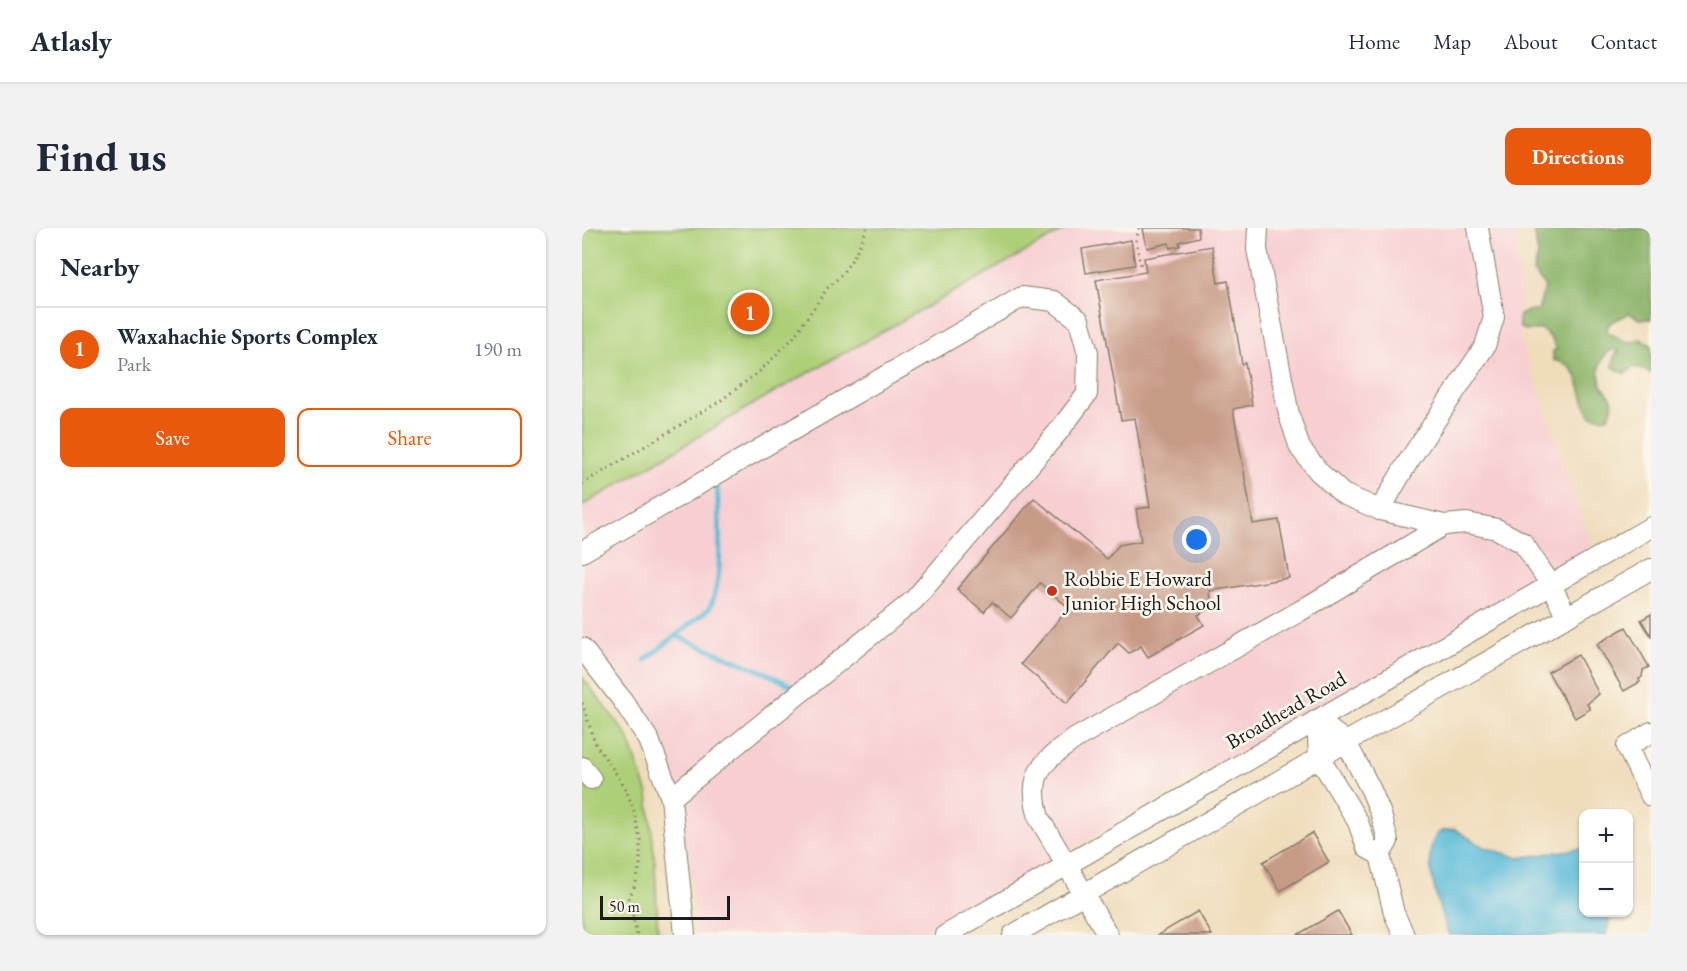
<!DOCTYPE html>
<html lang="en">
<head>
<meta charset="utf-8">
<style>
  :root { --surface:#fff; --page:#f2f2f3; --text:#1f2937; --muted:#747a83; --line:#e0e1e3; --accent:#ea580c }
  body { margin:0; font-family:"EB Garamond",serif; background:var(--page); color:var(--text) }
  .controls { position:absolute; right:18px; bottom:18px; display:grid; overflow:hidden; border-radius:12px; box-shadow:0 2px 4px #0004 }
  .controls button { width:54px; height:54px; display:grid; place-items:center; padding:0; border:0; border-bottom:2px solid var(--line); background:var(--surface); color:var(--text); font:30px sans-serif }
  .scale { position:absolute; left:18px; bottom:15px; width:130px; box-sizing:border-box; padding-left:6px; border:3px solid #1c1c1c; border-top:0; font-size:16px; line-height:21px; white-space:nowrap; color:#1c1c1c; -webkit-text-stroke:4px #fbf7ec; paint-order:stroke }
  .you { position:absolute; left:615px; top:312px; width:21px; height:21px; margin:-15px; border:4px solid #fff; border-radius:50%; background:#1a73e8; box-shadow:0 0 0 9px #1a73e833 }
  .badge { display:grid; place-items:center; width:39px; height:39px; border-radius:50%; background:var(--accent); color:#fff; font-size:20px; font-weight:700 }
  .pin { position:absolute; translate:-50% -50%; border:3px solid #fff; box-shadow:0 2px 6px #0006 }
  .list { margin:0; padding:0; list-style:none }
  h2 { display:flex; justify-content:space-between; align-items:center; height:78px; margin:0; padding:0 24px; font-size:26px }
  h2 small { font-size:20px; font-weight:400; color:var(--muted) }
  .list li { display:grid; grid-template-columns:39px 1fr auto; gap:18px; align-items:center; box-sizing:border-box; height:84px; padding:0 24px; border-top:2px solid var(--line) }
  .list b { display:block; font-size:22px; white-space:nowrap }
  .list p { margin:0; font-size:20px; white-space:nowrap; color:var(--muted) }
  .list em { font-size:20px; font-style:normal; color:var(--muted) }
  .actions { display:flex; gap:12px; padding:18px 24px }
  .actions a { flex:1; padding:14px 0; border:2px solid var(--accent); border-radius:12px; text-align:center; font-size:21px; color:var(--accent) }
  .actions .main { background:var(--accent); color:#fff }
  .map { position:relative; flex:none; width:1069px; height:707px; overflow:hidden; border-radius:12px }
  header { display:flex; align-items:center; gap:36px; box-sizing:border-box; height:84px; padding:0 30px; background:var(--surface); border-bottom:2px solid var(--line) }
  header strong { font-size:28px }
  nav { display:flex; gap:33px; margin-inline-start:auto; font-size:21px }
  .intro { display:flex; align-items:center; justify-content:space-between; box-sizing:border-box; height:144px; padding:0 36px }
  h1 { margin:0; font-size:42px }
  .button { padding:15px 27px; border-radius:12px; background:var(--accent); color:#fff; font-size:21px; font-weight:700 }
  main { display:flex; gap:36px; padding:0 36px }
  aside { flex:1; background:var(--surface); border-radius:12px; box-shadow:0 2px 4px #0004 }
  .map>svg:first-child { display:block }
</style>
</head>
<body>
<header>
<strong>Atlasly</strong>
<nav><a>Home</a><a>Map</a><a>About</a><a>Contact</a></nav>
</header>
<div class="intro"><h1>Find us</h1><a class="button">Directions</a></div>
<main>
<aside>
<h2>Nearby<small></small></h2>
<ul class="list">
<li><span class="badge">1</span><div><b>Waxahachie Sports Complex</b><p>Park</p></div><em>190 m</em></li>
</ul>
<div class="actions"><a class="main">Save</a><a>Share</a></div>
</aside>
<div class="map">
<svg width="1069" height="707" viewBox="0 0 1069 707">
  <rect width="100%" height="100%" fill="#fbf7ec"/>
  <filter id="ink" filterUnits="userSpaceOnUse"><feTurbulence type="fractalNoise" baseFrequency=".0167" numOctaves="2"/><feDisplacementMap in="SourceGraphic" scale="12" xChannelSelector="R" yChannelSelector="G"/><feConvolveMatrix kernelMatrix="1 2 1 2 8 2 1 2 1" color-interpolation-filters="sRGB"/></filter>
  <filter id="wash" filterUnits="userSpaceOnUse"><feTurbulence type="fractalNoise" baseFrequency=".008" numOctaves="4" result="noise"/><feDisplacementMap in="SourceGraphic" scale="24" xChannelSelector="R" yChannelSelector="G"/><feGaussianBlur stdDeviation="1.35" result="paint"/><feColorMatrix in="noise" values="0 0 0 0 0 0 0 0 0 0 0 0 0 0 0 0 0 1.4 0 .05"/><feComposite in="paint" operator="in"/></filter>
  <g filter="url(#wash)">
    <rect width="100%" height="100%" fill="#efdcba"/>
    <polygon fill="#f7cfd1" points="486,0 935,0 939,113 1011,322 339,707 116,707 100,582 83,513 0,404 0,278 185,168"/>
    <g fill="#adcf78" stroke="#64764a" stroke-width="1.5">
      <polygon points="0,0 486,0 185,168 0,278"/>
      <polygon points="0,449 45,507 66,566 73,636 76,707 0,707"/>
    </g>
    <path fill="#8ab268" stroke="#536742" stroke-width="1.5" d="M952,0H1069V91H1058L1047,85L1029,94L1025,100L1026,105C1039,109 1046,119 1058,111L1069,117V145L1052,139L1043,146L1031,139L1032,128L1037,123L1031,121C1017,128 1014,146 1021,159C1024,164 1028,167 1030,171C1032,179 1029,183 1026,190L1009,188C999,174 999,145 985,137C981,134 975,133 971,132V123L975,121L969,110L959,101L944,103L937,99V88L946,83H956L963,58L951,43L956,27Z"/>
    <path fill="#59bad8" stroke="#3a6b7a" stroke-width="1.5" d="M872,601L902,619L937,630L1001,620L1002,684L1029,685L1024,707H867C859,686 835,620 858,604C862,602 868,602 872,601Z"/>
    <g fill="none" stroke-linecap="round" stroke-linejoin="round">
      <g stroke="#59bad8" stroke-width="5">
        <polyline points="95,408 184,445 210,458"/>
        <path d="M63,432L127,381C144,348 136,291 135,253"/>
      </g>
    </g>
    <g id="blocks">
      <g fill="#c79a86">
        <polygon points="561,0 616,0 617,9 597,14 598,18 588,20 587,15 565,20"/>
        <polygon points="549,12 553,37 504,45 500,21"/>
        <polygon points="630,18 636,55 646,53 660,136 663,135 670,177 651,181 671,296 697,292 707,350 628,363 630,379 616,387 622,397 566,429 559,418 547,425 536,415 485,475 439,436 487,380 458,355 429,390 410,374 402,384 375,361 452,270 525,331 537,317 559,313 554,281 568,279 553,190 539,192 514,52 564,44 562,30"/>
        <polygon points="1069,386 1069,408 1059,392"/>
        <polygon points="1044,399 1067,439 1061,442 1060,449 1057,451 1058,454 1042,463 1015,416"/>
        <polygon points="996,427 1017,466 1005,476 1008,481 993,490 966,444"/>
        <polygon points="730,605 747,634 698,663 681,634"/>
        <polygon points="616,683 630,707 576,707"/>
        <polygon points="756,683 770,707 715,707"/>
      </g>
    </g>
  </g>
  <g filter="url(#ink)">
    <use href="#blocks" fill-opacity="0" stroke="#867c6b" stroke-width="1.5"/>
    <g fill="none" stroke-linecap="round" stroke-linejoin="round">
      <defs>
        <g id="minor">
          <polyline points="676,0 675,21 707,187 718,220 737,244 761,266 798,282 862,297"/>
          <polyline points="798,282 824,237 903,118 912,89 896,0"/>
          <polyline points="0,324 440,69 472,73 497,92 506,125 505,166 476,204 332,372 89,570"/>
          <polyline points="0,420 41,473 67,512 89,570 103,707"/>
          <polyline points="735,492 764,514 789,562 799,586 806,613 798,627 812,685 822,707"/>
          <polyline points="735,492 737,529 776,594 785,620 798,627"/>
          <polyline points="1069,504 1045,519 1069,568"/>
          <polyline points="0,539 9,551"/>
          <polyline points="364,707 1069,299"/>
          <polyline points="431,707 764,514 1069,341"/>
          <path d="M526,707L457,590C445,545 459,535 494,510L718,383L862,297L885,295L915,301L941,315L969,357L985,389"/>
        </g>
      </defs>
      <use href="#minor" stroke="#867c6b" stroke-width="22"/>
      <g stroke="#867c6b" stroke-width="3" stroke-dasharray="1.5 4.5" stroke-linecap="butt">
        <polyline points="557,0 554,13 559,38"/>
        <path d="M0,256L138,173L178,143L211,110L247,58C265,45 277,20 285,0"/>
        <polyline points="0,475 14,517 42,557 51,579 58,612 58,637 54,655 47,670 55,707"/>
      </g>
      <use href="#minor" stroke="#fff" stroke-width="20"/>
    </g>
  </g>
  <circle fill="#c8321e" stroke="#fbf7ec" stroke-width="2" cx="470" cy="363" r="6"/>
  <g text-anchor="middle" stroke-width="5" stroke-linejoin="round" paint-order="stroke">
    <g font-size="21" fill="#1c1c1c" stroke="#fbf7ec" text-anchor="start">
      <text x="482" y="358">Robbie E Howard<tspan x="482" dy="24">Junior High School</tspan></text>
    </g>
    <g font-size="21" fill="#1c1c1c" stroke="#fbf7ec">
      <text transform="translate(704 482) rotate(-30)" y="7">Broadhead Road</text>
    </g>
  </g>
</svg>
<div class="controls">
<button>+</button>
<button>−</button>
</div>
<div class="scale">50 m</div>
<div class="you"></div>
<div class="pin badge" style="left:168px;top:84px">1</div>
</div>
</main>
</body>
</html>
